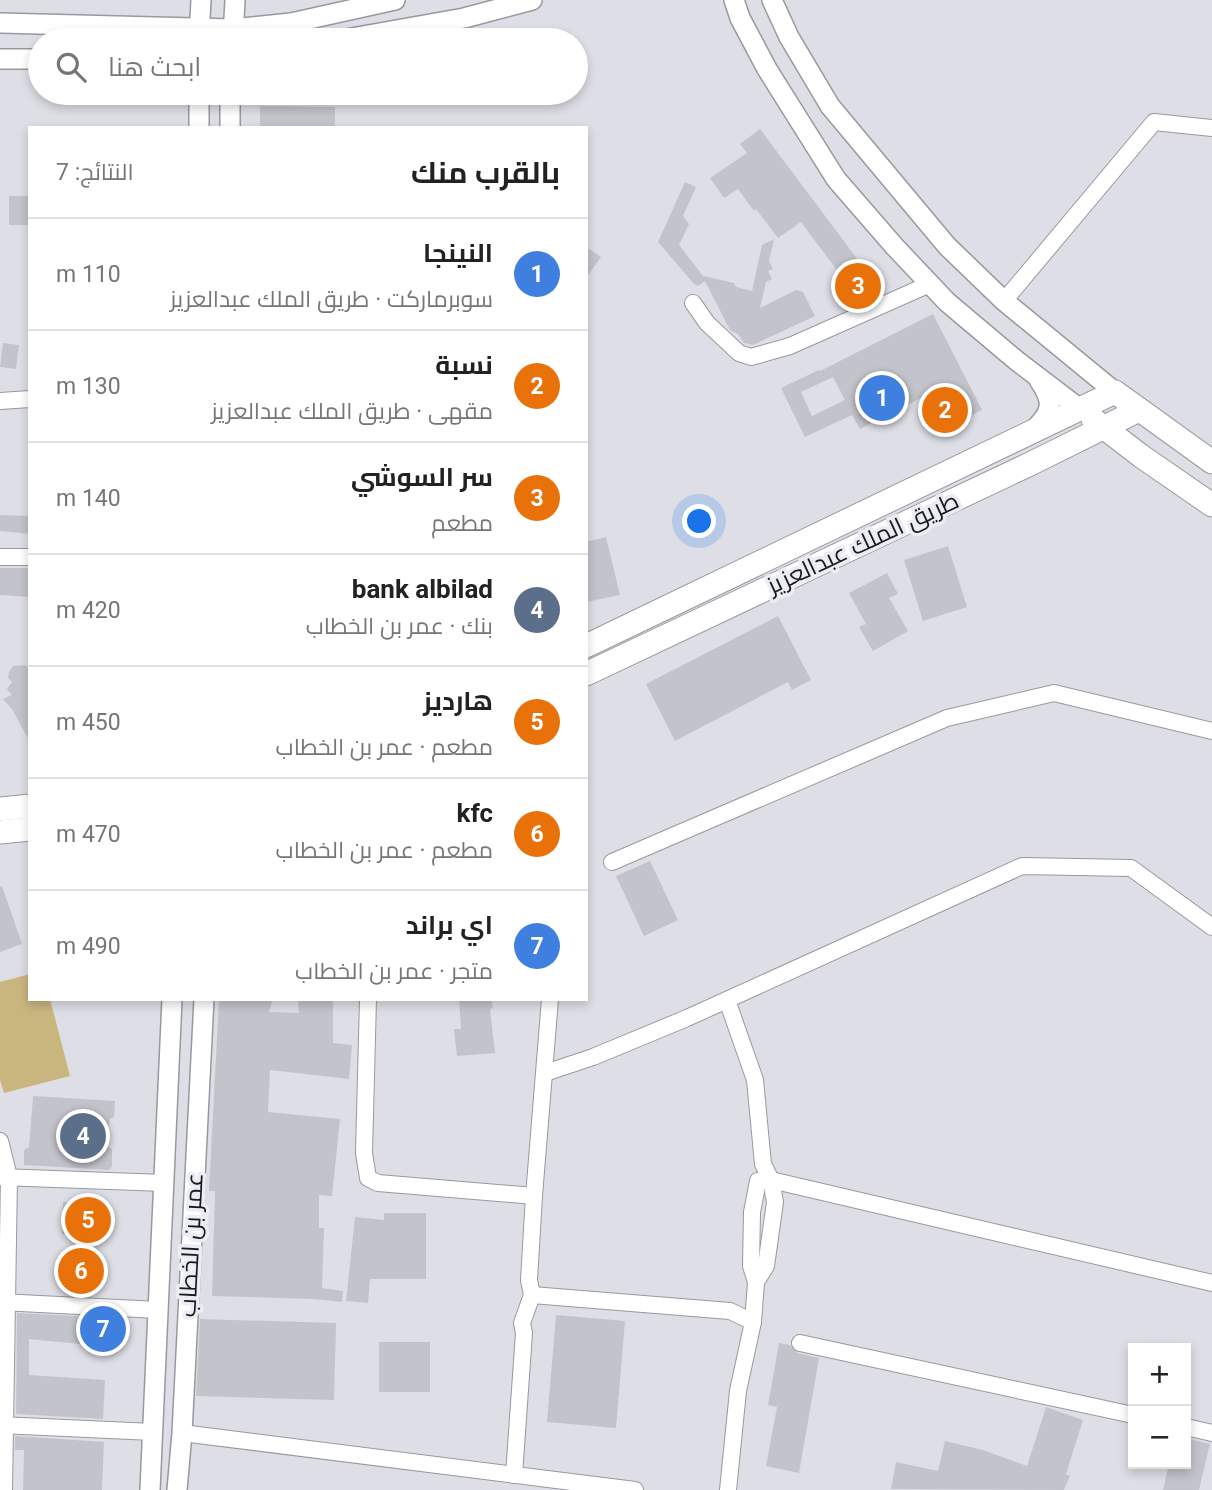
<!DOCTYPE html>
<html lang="ar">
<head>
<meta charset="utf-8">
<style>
  :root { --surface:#fff; --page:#f6f6f6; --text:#222; --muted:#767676; --line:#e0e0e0; --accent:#0b8043 }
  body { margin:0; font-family:Roboto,Cairo,sans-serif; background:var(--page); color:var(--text); direction:rtl }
  .controls { position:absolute; right:21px; bottom:21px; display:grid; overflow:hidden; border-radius:0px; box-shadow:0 4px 10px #0003 }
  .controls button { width:63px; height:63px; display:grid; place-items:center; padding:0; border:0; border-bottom:2px solid var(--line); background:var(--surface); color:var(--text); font:35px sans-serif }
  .you { position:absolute; left:700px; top:522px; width:24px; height:24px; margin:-18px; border:5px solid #fff; border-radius:50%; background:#1a73e8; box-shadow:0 0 0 10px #1a73e833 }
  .badge { display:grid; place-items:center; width:46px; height:46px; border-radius:50%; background:var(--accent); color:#fff; font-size:23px; font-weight:700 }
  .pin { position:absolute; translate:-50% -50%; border:4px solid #fff; box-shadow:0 2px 7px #0006 }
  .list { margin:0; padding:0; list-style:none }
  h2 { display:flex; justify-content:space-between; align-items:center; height:91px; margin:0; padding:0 28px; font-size:30px }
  h2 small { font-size:23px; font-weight:400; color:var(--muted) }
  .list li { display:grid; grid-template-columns:46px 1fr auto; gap:21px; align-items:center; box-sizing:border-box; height:112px; padding:0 28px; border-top:2px solid var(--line) }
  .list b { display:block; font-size:26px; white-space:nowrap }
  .list p { margin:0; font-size:23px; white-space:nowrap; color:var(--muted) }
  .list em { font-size:23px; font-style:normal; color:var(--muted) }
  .icon { flex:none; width:38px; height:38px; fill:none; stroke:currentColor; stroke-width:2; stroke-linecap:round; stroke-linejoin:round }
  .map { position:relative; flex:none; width:1212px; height:1490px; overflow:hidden; direction:ltr }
  .search { position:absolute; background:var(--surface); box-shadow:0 4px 10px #0003; left:28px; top:28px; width:560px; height:77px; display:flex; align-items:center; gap:18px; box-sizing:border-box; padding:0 24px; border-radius:38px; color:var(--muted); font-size:26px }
  .panel { position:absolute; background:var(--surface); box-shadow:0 4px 10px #0003; left:28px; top:126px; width:560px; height:875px; border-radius:0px; direction:rtl }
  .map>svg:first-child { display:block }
</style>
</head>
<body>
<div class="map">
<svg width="1212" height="1490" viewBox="0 0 1212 1490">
  <rect width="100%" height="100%" fill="#dedfe6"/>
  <polygon fill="#c9b67f" points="30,974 30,999 50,999 70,1076 4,1093 0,1080 0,982"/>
  <g fill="#c3c4cb" fill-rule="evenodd">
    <polygon points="260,106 335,107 335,128 260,128"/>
    <polygon points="760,129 879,288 860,301 801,222 778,238 756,209 754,211 738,189 724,198 710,178 747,153 740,144"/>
    <polygon points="685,182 696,187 683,216 689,224 679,245 703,276 734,283 736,287 752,291 762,245 774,239 769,261 773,269 768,271 772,279 766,282 760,308 796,290 803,292 815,316 753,345 744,343 738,334 730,330 705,281 698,286 694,284 658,242"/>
    <rect x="9" y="196" width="21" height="29"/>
    <polygon points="586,247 601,257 586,278"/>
    <path d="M933,314L982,410L954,424L937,390L860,429L852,415L805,437L781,388L819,370L820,371ZM833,377L845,400L812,416L801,392Z"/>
    <polygon points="3,343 19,345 16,369 0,367"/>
    <polygon points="0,515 30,516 30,534 0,531"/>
    <polygon points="606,537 620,595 586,602 586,542"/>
    <polygon points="948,546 967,607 923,621 904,560"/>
    <polygon points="0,568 30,568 30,597 0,595"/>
    <polygon points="887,573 898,594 889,598 908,631 873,651 859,627 866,624 849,593"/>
    <polygon points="778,616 811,680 792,690 788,682 675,741 646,684"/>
    <polygon points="25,665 30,670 30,742 12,709 3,699 12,695 7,689 12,682 8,678 9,672 13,666"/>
    <polygon points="650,861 678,920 644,936 616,876"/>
    <polygon points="2,886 22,944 0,952 0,887"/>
    <polygon points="219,999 273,999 269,1012 299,1013 298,999 333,999 333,1043 352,1045 349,1079 270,1070 268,1112 340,1119 332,1196 319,1195 319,1228 324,1228 322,1288 343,1291 342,1302 313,1299 212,1296 215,1191 209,1191"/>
    <polygon points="459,999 491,999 493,1008 490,1009 495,1053 457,1056 454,1029 461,1029"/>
    <polygon points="33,1096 115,1101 114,1117 110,1119 108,1135 100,1143 112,1149 112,1166 109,1170 24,1165 24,1150 29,1147"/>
    <polygon points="63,1202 102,1204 101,1235 62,1234"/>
    <polygon points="384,1213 426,1213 426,1279 370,1279 368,1303 346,1301 355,1217 384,1220"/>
    <polygon points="61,1253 100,1256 99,1289 59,1287"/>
    <polygon points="17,1313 114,1318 111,1347 29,1339 29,1375 105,1380 103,1419 16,1414"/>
    <polygon points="556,1315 625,1321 616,1428 547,1422"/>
    <polygon points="200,1319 336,1323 334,1400 196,1396"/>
    <rect x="379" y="1342" width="51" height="50"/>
    <polygon points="779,1343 790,1345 797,1353 819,1358 799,1473 766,1466 777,1407 768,1405"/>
    <polygon points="1046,1407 1083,1420 1066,1474 1070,1476 1064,1490 891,1489 896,1462 938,1471 945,1441 983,1450 1027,1466"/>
    <polygon points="15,1436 104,1442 102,1490 23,1490 24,1450 15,1450"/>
    <polygon points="1186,1438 1210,1444 1199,1490 1163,1490 1169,1464 1186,1464"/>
  </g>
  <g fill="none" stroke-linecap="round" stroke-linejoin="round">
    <defs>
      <g id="minor">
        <polyline points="1004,301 1154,122 1212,128"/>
        <polyline points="693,303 707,323 739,353 751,357 790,346 930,284"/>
        <polyline points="0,401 30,399"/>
        <polyline points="0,557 30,557"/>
        <polyline points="612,862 947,718 1054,693 1212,731"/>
        <polyline points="368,999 364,1153 368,1178 378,1183 534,1196"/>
        <polyline points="727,1000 755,1080 763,1164 771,1180 775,1202 766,1266 756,1282"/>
        <polyline points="545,1073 593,1057 687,1018 1022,866 1131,868 1212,927"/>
        <polyline points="0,1141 9,1177 4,1490"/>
        <polyline points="0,1177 164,1183"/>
        <polyline points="532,1295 730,1311 753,1322"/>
        <polyline points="0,1302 158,1310"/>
        <polyline points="800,1343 1133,1415"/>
        <polyline points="0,1425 153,1432"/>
        <polyline points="1186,1427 1212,1433"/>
        <polyline points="182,1433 635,1490"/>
        <polyline points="514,1475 524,1333 522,1323 532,1295 529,1280 534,1196 550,999"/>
        <polyline points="728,1490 738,1391 753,1322 756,1282 751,1266 752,1212 758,1181 771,1180 1212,1283"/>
      </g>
      <g id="tertiary">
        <polyline points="734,0 740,18 767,69 836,179 895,247 947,302 1017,361 1080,409"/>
        <polyline points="772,0 789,37 830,106 947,246 1004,301 1115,392"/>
        <polyline points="0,23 233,29 291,23 395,0"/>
        <polyline points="199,37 201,0"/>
        <polyline points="233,39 235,0"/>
        <polyline points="340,40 464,18 532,0"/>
        <polyline points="0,59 40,59"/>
        <polyline points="199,93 199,128"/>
        <polyline points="230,128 230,93"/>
        <path d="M1033,431C1052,412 1055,403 1039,380"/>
        <polyline points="150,1490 172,999"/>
        <polyline points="177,1490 182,1433 204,999"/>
      </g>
      <g id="secondary">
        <polyline points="1093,419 1141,456 1212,505"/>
        <polyline points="586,646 1115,392 1212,462"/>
        <polyline points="586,674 1030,464 1139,410"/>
        <polyline points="0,809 30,806"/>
        <polyline points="0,832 30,829"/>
      </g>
    </defs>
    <use href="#minor" stroke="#9899a0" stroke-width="18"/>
    <use href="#tertiary" stroke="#9899a0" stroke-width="22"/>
    <use href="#secondary" stroke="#9899a0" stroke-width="25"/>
    <use href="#minor" stroke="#fff" stroke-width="16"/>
    <use href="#tertiary" stroke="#fff" stroke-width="19"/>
    <use href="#secondary" stroke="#fff" stroke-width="23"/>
  </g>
  <g text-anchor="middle" stroke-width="7" stroke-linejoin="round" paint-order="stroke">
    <g font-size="24" fill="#1a1a1d" stroke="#ebecf4">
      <text transform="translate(863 543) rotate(-25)" y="8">طريق الملك عبدالعزيز</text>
      <text transform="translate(191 1245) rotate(-87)" y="8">عمر بن الخطاب</text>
    </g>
  </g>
</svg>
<div class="controls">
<button>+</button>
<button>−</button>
</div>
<div class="you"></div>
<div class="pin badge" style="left:882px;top:398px;background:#3f7fe0">1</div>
<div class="pin badge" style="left:945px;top:410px;background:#e8710a">2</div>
<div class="pin badge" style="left:858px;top:286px;background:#e8710a">3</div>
<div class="pin badge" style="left:83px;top:1136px;background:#5c6f8a">4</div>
<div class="pin badge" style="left:88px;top:1220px;background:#e8710a">5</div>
<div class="pin badge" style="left:81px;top:1271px;background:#e8710a">6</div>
<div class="pin badge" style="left:103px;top:1329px;background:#3f7fe0">7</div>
<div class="search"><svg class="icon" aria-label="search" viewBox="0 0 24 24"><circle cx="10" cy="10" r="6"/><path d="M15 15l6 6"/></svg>ابحث هنا</div>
<section class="panel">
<h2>بالقرب منك<small>النتائج: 7</small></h2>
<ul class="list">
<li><span class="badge" style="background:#3f7fe0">1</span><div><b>النينجا</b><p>سوبرماركت · طريق الملك عبدالعزيز</p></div><em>110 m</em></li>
<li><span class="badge" style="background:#e8710a">2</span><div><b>نسبة</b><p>مقهى · طريق الملك عبدالعزيز</p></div><em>130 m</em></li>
<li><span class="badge" style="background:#e8710a">3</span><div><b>سر السوشي</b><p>مطعم</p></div><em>140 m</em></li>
<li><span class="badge" style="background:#5c6f8a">4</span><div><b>bank albilad</b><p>بنك · عمر بن الخطاب</p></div><em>420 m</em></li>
<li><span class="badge" style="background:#e8710a">5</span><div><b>هارديز</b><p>مطعم · عمر بن الخطاب</p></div><em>450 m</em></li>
<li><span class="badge" style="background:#e8710a">6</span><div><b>kfc</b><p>مطعم · عمر بن الخطاب</p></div><em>470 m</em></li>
<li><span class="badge" style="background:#3f7fe0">7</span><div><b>اي براند</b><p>متجر · عمر بن الخطاب</p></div><em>490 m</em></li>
</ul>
</section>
</div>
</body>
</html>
